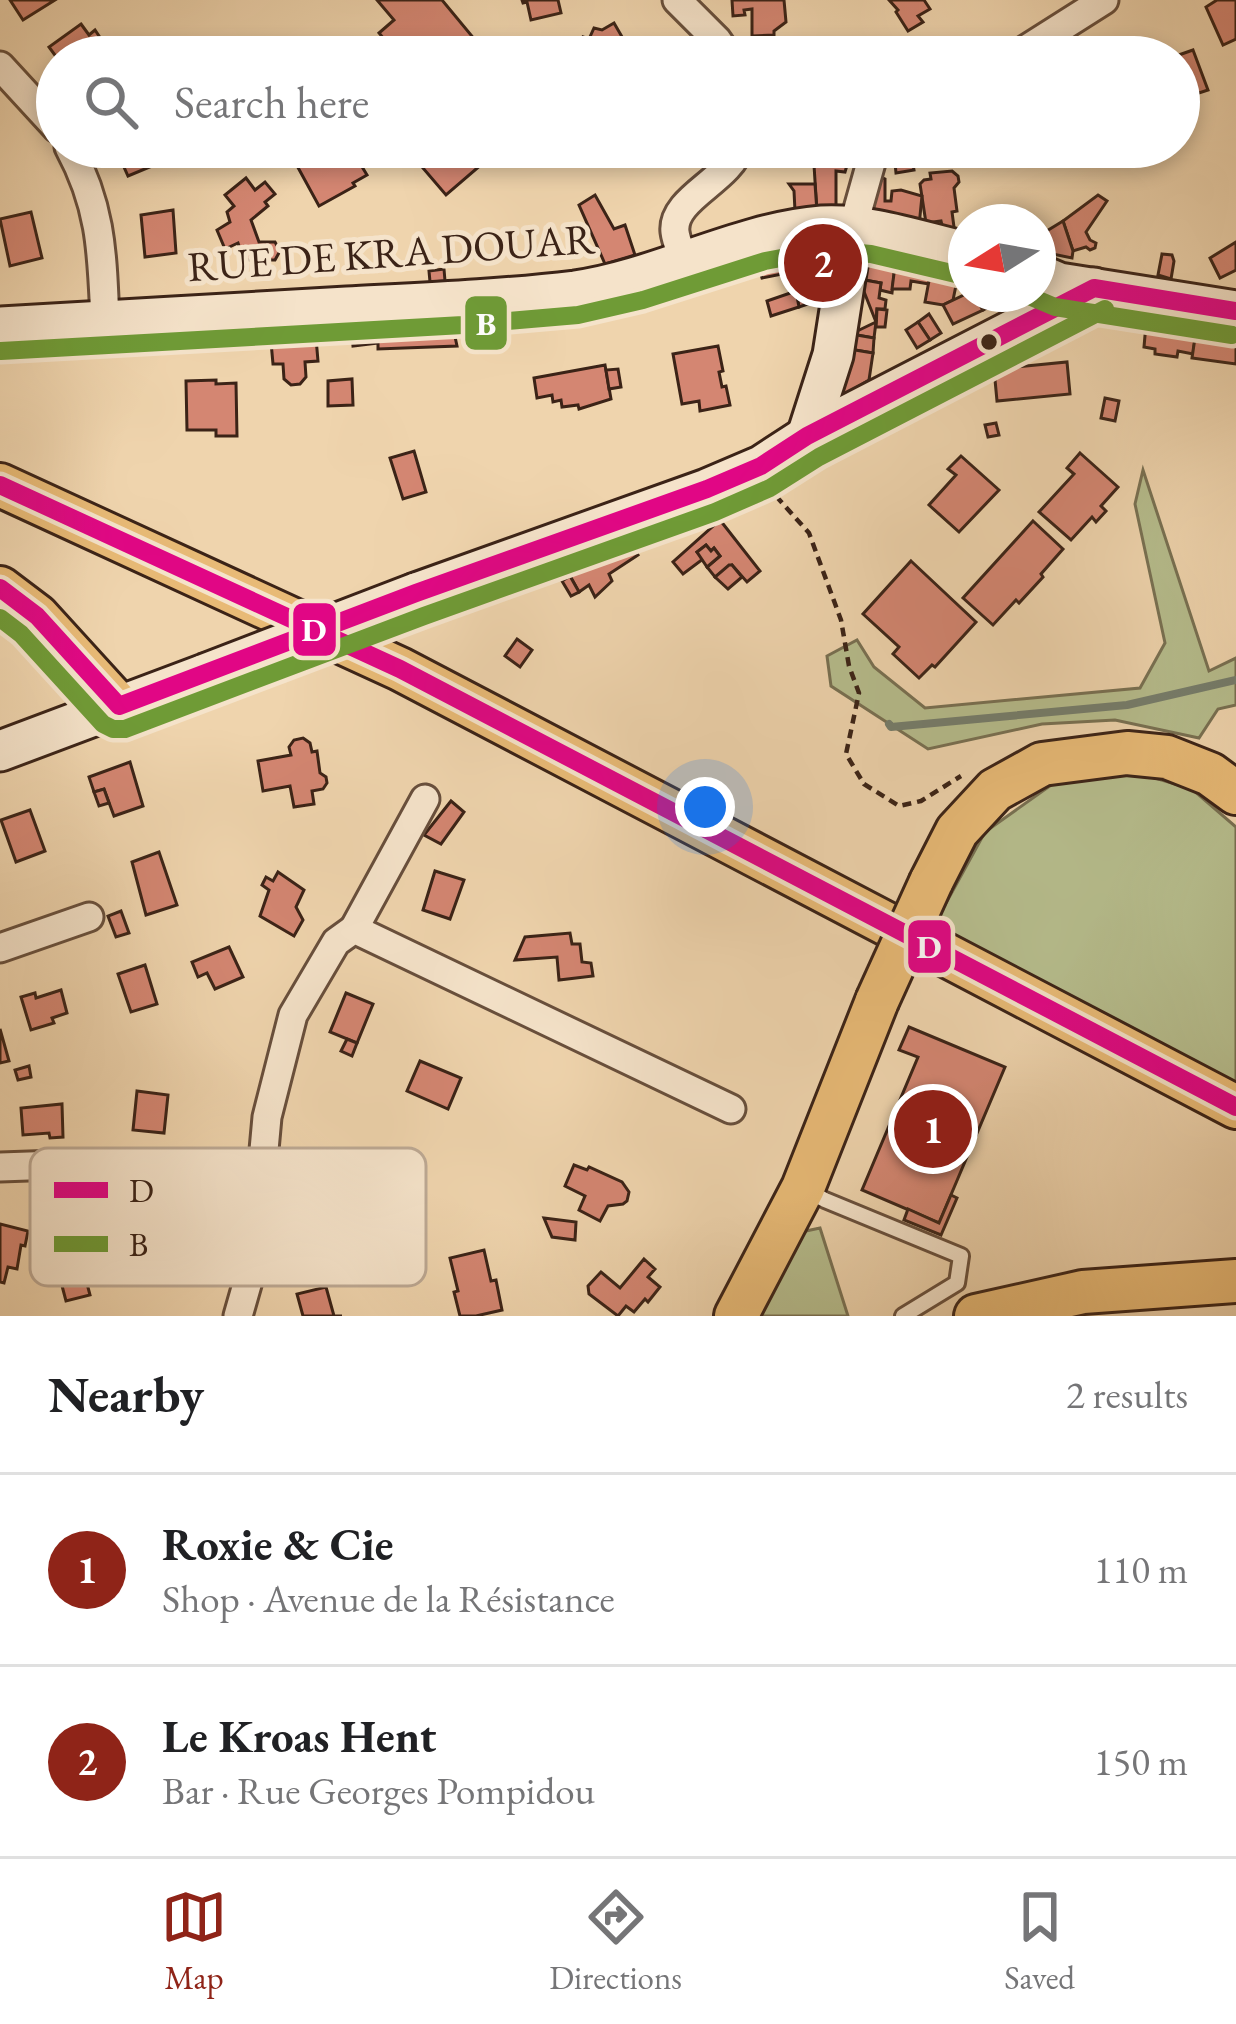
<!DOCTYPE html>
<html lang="en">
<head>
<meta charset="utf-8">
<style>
  :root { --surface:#fff; --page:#f2f2f2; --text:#202124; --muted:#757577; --line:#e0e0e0; --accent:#8f2418 }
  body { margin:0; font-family:"EB Garamond",serif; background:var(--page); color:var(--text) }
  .compass { position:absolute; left:948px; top:204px; width:108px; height:108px; border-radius:50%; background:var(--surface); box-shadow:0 6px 18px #0003; rotate:259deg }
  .you { position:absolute; left:705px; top:807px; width:42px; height:42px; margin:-30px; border:9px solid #fff; border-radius:50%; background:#1a73e8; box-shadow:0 0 0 18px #1a73e833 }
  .badge { display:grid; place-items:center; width:78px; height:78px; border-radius:50%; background:var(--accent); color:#fff; font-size:39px; font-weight:700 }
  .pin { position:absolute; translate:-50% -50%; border:6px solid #fff; box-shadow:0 3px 12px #0006 }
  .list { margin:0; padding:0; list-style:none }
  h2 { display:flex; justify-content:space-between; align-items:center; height:156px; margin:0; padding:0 48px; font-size:51px }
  h2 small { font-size:39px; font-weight:400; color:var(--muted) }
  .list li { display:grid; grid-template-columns:78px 1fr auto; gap:36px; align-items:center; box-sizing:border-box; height:192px; padding:0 48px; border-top:3px solid var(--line) }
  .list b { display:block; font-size:45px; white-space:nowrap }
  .list p { margin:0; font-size:39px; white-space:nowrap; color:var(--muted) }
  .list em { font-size:39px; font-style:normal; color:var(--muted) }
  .icon { flex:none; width:66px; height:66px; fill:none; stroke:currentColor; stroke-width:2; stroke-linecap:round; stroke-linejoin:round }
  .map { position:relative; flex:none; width:1236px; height:1316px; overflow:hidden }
  .search { position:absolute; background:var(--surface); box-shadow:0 6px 18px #0003; left:36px; right:36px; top:36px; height:132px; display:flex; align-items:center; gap:30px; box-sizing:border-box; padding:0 42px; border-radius:66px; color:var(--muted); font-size:45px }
  .sheet { height:540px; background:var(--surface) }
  nav { display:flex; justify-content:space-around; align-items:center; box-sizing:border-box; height:168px; border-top:3px solid var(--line); background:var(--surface); font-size:33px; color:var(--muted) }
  nav a { display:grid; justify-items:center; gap:6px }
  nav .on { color:var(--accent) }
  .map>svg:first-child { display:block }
</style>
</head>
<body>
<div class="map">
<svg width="1236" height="1316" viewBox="0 0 1236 1316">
  <rect width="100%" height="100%" fill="#efd4ad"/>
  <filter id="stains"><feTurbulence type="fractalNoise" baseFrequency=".00167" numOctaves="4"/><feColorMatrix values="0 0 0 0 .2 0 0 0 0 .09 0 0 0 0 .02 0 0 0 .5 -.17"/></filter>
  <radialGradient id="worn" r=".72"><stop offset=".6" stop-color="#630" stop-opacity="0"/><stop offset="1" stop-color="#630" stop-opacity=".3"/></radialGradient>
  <g fill="#b6bd8d" stroke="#787052" stroke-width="3">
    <polygon points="1143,470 1209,671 1236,658 1236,705 1218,709 1199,738 1115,720 1042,724 928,749 831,686 827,656 857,640 874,667 925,708 1140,688 1165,643 1135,504"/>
    <polygon points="1138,773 1192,789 1236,827 1236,1084 934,925 985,832 1054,783"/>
    <polygon points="820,1228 848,1316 751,1316 792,1240 806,1231"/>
  </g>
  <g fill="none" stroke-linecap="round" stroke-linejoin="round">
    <polyline stroke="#757d6c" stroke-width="8" points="889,724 891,727 1127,705 1236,680"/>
  </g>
  <g fill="#d48672" stroke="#3b2317" stroke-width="3">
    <polygon points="10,0 55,0 23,20"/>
    <polygon points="377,0 442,0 476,41 463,53 466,57 399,57 379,33 394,20"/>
    <polygon points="522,0 558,0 561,13 531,20 527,2 523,3"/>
    <polygon points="732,0 784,0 786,22 774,31 774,35 752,36 752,9 744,10 745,15 733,16"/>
    <polygon points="889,0 924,0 930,9 918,16 923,22 908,31 896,12 898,10"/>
    <polygon points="1217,0 1236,0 1236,39 1223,45 1206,7"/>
    <polygon points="614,23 625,42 615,49 613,47 601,55 603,57 584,57 579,48 583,37 589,39 594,28 602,30"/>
    <polygon points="81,24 89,35 95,30 113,57 57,58 49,47"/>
    <polygon points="1193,50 1208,90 1193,95 1190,89 1179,93 1179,57 1173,57"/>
    <polygon points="115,147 149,147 157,164 128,176"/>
    <polygon points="321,147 350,147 367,175 353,183 355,186 319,206 295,162"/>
    <polygon points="405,147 469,147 482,164 446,195"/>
    <polygon points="505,147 530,147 516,160"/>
    <polygon points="635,147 663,147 666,154 642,166 633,150"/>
    <polygon points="835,147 856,147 848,162 832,153"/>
    <polygon points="903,147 910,147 914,170 896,173 894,153"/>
    <polygon points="834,155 848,162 845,172 836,171 836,210 817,212 814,165 824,164 824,157"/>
    <polygon points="952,171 958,176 959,182 954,188 957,211 952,212 954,227 943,229 941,221 926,223 920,184 924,180 931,179 930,173"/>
    <polygon points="876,175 885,179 885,201 891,201 892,191 901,190 922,196 919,226 868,216"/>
    <polygon points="246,178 255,190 265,182 275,194 265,202 268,206 251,220 259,242 275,242 280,251 275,260 244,260 238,243 225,249 217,230 230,222 227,212 234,206 225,195"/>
    <polygon points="789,184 815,184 817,212 795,211 794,191"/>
    <polygon points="595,195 614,229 625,225 635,255 605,264 579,205"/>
    <polygon points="1098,195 1107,201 1086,232 1090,240 1096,243 1095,248 1090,250 1086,247 1073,251 1063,221"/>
    <polygon points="173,210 176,253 145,257 141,215"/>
    <polygon points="31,212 42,258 10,266 0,219"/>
    <polygon points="1063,221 1073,251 1072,258 1038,251 1039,232 1045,232"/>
    <polygon points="1236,242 1236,270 1220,278 1210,258"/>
    <polygon points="828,251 828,282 811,284 809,271 792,272 793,252"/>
    <polygon points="793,252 792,272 762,278 756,257"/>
    <polygon points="862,253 896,258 892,293 880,290 881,283 859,279"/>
    <polygon points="1162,254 1172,255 1174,261 1171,279 1158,275"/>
    <polygon points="896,258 932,264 929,284 911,281 910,289 892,289"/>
    <polygon points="932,265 959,271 953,300 943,305 925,302"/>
    <polygon points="444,269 445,281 430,282 429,271"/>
    <polygon points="859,279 881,283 879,298 886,300 885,309 877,309 876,322"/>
    <polygon points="823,283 823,299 799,307 794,285 803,284 805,294 808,294 807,284"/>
    <polygon points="796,291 799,307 771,316 767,301"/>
    <polygon points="966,294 974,294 983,310 953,324 943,305"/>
    <polygon points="974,294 1016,294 983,310"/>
    <polygon points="877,309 887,310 885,327 876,327"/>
    <polygon points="929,314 941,333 930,340 918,322"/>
    <polygon points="451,318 457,346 378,349 378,343 353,346 351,325"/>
    <polygon points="876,322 874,338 851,334"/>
    <polygon points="918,322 930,340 917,348 906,330"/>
    <polygon points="1146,324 1196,331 1193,354 1178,351 1177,357 1155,354 1155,349 1144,347"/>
    <polygon points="1196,331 1236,336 1236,364 1192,358"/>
    <polygon points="851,334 874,338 873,353 849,349"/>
    <polygon points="316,338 318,361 305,362 306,377 300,384 291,385 284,379 283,364 273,364 271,342"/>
    <polygon points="718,346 723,371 719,372 722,387 726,386 730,405 700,411 699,401 682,404 673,354"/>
    <polygon points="849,349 873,353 869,380 842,396 838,390"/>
    <polygon points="1067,362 1070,394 997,401 994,369"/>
    <polygon points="605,365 611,399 579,409 578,405 562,407 561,400 553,402 552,395 537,398 534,378"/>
    <polygon points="618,369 621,387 609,389 606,370"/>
    <polygon points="352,379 353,405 328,406 328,381"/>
    <polygon points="216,380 216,384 236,383 237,436 216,436 216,430 187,430 186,381"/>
    <polygon points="1105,398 1119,401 1115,421 1101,418"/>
    <polygon points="996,423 999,435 988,437 985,425"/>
    <polygon points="414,451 426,492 403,499 390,458"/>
    <polygon points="1080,453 1118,487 1101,506 1106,511 1096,522 1092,517 1071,540 1039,512 1074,474 1067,468"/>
    <polygon points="961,456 999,490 959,532 929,505 956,475 948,469"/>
    <polygon points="720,520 760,571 747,582 732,565 715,577 707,567 720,556 714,548 711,551 706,545 697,552 703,559 683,574 673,562"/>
    <polygon points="1033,521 1063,549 1041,574 1043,577 1019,603 1016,600 993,625 963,598"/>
    <polygon points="632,544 638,555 609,574 612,581 595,597 589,585 579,592 570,576 581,570 579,567 614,549 615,552"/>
    <polygon points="706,545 711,551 714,548 720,556 707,567 697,552"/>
    <polygon points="911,561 976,622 935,667 932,665 919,678 893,654 899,647 863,614"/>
    <polygon points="729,565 732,565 742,577 728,589 715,577"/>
    <polygon points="570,576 579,592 571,596 562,581"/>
    <polygon points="517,639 532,650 520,667 505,656"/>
    <polygon points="303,738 310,743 312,752 317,751 320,773 326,777 327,783 323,789 312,791 314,804 294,807 290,786 263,791 258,761 291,755 289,747 294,740"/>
    <polygon points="130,762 143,806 114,816 104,789 94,792 89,777"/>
    <polygon points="104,789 109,803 99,806 94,792"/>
    <polygon points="451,801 464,812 441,844 424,835"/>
    <polygon points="30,810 45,851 16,862 1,820"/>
    <polygon points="159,852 177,905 146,915 132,862"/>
    <polygon points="435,871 464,880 450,919 423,910"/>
    <polygon points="278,872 304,890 296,907 303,920 294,936 260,916 269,890 262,885 266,877 273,881"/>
    <polygon points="121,911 129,933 116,937 108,916"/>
    <polygon points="570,933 572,944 580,944 582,962 591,963 593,976 559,980 557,957 515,960 525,937"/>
    <polygon points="229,947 243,977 215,989 207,973 198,977 192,962"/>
    <polygon points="145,965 157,1004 131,1012 118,974"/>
    <polygon points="61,990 67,1013 52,1018 54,1023 31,1030 21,997 35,993 36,998"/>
    <polygon points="346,993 373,1004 357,1043 330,1032"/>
    <polygon points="909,1027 1005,1067 939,1223 862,1190 918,1057 899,1050"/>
    <polygon points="0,1029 9,1061 0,1063"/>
    <polygon points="347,1039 357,1043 352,1056 341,1051"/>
    <polygon points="420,1061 461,1078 448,1109 407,1091"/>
    <polygon points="29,1066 31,1077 18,1080 15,1070"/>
    <polygon points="137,1091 168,1095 164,1133 133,1130"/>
    <polygon points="62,1104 63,1137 50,1138 49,1133 23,1135 21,1108"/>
    <polygon points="574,1165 587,1170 589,1167 622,1182 629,1192 627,1201 623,1204 608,1206 600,1221 579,1210 585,1196 565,1186"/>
    <polygon points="951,1195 957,1198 941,1235 904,1220 908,1209 939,1223"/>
    <polygon points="544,1218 576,1222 575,1240 552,1237"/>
    <polygon points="0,1224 28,1231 25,1246 21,1245 17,1269 8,1267 4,1283 0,1282"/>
    <polygon points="484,1250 491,1281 496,1280 502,1310 476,1316 460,1316 454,1292 458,1291 450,1258"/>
    <polygon points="644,1259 655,1269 648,1277 660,1287 648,1302 645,1299 634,1312 626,1306 618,1316 589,1294 588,1286 601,1272 620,1288"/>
    <polygon points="85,1276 90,1295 66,1301 61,1282"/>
    <polygon points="326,1287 334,1316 342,1316 303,1316 297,1294"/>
  </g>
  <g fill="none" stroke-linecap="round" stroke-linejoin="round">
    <defs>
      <polyline id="lane" points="808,1191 825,1200 961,1256 957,1283 903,1316"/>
      <g id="street">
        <polyline points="677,0 717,40 729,57"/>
        <polyline points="1014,57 1104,0"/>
        <polyline points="0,66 57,128"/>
        <path d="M69,147C102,208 102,254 105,321"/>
        <polyline points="853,227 872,159 883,147"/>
        <path d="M684,261C681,251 676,241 675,232C671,198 731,180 739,147"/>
        <polyline points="354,929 425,799"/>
        <polyline points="0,948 89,917"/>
        <polyline points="0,1167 86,1164 260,1182"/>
        <polyline points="238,1316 254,1260 267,1117 293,1015 336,942 354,929 731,1109"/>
      </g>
      <g id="secondary">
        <polyline points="1038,274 1059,283 1236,311"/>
        <path d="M0,327C116,320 231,314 347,307C423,303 500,300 575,291C659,279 737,233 822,226C867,223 922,242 966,252"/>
        <polyline points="807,436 833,355 853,227"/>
        <polyline points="416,593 707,489 761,466 807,436 1094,288"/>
        <polyline points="0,751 205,674"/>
      </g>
      <g id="primary">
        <polyline points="0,485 400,669 1236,1107"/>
        <polyline points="0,588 37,616 119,706"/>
        <polyline points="931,882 957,831 995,790 1042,764 1127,753 1167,757 1210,774 1236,793"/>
        <polyline points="736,1316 803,1188 877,1001"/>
        <polyline points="976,1316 1083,1292 1236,1281"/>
      </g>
    </defs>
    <use href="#lane" stroke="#684f3c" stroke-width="20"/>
    <use href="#street" stroke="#684f3c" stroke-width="33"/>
    <use href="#secondary" stroke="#3b2317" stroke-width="45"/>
    <use href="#primary" stroke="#3b2317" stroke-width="48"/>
    <polyline stroke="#3b2317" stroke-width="4.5" stroke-dasharray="9 6" stroke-linecap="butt" points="776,496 809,533 841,620 849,666 859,693 846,754 864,784 899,806 921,801 961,776"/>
    <use href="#lane" stroke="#f5e3ca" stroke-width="14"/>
    <use href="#street" stroke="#f5e3ca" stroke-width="27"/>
    <use href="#secondary" stroke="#f5e3ca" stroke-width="39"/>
    <use href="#primary" stroke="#e8ba76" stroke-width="42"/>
    <defs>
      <polyline id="secondary-bridge" points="205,674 416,593"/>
      <polyline id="primary-bridge" points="877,1001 931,882"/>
    </defs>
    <use href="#secondary-bridge" stroke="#3b2317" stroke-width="45" stroke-linecap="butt"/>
    <use href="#primary-bridge" stroke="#3b2317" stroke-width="48" stroke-linecap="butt"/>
    <use href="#secondary-bridge" stroke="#f5e3ca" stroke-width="39"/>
    <use href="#primary-bridge" stroke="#e8ba76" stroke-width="42"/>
    <defs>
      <g id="bus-1">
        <polyline points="0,485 400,669 1236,1107"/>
        <polyline points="0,588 37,616 119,706 416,593 707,489 761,466 807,436 1094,288 1236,311"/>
      </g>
      <g id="bus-2">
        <polyline points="1029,296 1055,307 1232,335"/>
        <polyline points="1,351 463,325 578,315 643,300 765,261 824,250 871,254 960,275"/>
        <polyline points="0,618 21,634 103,724 113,729 125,729 424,616 715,512 770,488 819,457 1105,309"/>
      </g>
    </defs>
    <use href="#bus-1" stroke="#f5e3ca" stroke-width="27"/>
    <use href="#bus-2" stroke="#f5e3ca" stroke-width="27"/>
    <use href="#bus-1" stroke="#e10685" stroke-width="18"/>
    <use href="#bus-2" stroke="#6f9b36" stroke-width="18"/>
  </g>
  <circle fill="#3b2317" stroke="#f5e3ca" stroke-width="4.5" cx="989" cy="342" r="10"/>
  <g text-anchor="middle" stroke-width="10" stroke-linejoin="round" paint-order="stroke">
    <g font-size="42" fill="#3b2317" stroke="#f5e3ca">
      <text transform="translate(391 252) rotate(-4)" y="15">RUE DE KRA DOUAR</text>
    </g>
  </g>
  <rect x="30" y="1148" width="396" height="138" rx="18" fill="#f5e3ca" stroke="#bda994" stroke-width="3"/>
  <rect x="54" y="1182" width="54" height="16" fill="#e10685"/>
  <rect x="54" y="1236" width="54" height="16" fill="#6f9b36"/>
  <g font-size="33" fill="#3b2317">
    <text x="129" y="1202">D</text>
    <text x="129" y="1256">B</text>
  </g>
  <g stroke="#f5e3ca" stroke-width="4.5">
    <rect x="463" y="294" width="46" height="58" rx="12" fill="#6f9b36"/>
    <rect x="291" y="601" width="47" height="57" rx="12" fill="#e10685"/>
    <rect x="906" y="918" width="47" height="57" rx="12" fill="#e10685"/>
  </g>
  <g font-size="33" text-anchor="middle" font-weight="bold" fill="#fff">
    <text x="486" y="335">B</text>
    <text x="314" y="641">D</text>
    <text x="929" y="958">D</text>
  </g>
  <rect width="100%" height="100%" filter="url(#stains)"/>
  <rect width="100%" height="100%" fill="url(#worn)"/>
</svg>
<svg class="compass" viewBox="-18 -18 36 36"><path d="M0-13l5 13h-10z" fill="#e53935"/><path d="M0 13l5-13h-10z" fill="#757577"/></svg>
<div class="you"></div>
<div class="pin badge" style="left:933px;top:1129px">1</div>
<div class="pin badge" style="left:823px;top:263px">2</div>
<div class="search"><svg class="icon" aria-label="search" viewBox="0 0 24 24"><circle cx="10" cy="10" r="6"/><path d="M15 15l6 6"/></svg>Search here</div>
</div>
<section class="sheet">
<h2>Nearby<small>2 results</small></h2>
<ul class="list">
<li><span class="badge">1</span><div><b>Roxie &amp; Cie</b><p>Shop · Avenue de la Résistance</p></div><em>110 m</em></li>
<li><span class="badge">2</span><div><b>Le Kroas Hent</b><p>Bar · Rue Georges Pompidou</p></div><em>150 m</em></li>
</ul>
</section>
<nav>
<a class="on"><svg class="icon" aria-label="map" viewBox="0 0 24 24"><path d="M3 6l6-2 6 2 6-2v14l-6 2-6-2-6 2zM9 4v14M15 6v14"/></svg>Map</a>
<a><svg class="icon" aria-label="directions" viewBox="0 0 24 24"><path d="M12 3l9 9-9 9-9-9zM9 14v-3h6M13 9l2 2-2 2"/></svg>Directions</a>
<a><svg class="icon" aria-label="saved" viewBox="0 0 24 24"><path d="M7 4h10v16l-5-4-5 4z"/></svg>Saved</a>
</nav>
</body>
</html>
